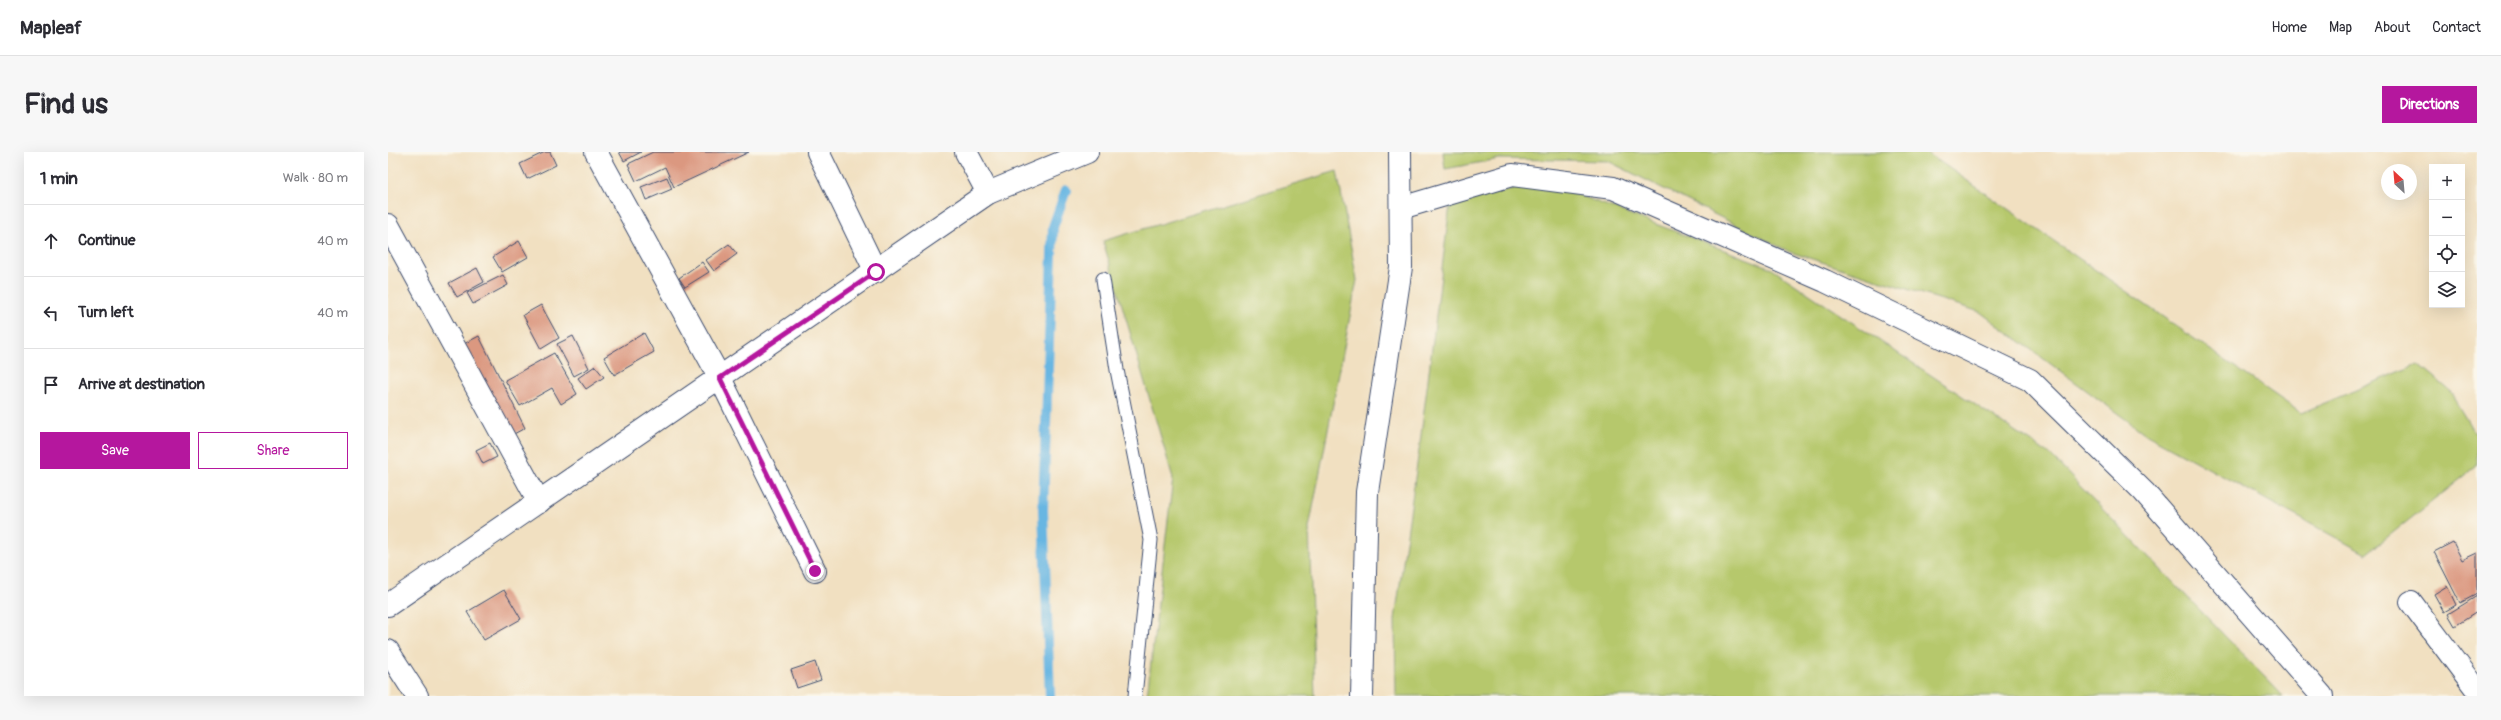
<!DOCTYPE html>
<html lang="en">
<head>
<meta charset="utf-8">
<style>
  :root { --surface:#fff; --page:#f7f7f7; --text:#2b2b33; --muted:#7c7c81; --line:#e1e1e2; --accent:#b5179e }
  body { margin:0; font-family:Pangolin,sans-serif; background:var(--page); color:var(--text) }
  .controls { position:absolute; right:12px; top:12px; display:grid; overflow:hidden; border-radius:0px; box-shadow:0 4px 16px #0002 }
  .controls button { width:36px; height:36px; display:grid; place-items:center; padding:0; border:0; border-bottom:1px solid var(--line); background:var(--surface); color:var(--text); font:20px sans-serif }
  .compass { position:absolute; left:1993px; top:12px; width:36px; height:36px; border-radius:50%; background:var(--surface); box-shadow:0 4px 16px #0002; rotate:334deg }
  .stop { position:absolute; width:12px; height:12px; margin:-9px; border:3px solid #b5179e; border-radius:50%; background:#fff }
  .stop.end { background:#b5179e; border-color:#fff; box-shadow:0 1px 4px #0008 }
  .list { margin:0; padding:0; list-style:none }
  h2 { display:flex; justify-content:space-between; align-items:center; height:52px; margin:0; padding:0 16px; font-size:17px }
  h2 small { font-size:13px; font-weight:400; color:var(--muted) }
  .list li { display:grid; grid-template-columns:26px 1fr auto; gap:12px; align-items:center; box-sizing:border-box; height:72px; padding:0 16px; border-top:1px solid var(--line) }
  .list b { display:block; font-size:15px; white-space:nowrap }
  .list em { font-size:13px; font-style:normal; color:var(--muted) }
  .actions { display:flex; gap:8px; padding:12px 16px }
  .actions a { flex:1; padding:9px 0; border:1px solid var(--accent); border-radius:0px; text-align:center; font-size:14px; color:var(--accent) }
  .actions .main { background:var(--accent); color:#fff }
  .icon { flex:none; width:22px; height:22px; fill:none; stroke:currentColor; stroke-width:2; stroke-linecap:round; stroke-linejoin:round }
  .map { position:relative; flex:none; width:2089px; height:544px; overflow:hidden; border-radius:0px }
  header { display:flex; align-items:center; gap:24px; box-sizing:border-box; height:56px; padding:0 20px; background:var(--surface); border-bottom:1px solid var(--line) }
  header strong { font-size:19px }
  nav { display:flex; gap:22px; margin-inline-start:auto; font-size:14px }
  .intro { display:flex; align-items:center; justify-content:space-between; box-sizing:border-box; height:96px; padding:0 24px }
  h1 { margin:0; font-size:28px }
  .button { padding:10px 18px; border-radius:0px; background:var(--accent); color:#fff; font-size:14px; font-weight:700 }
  main { display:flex; gap:24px; padding:0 24px }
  aside { flex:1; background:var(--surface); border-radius:0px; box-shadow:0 4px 16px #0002 }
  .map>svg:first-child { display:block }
</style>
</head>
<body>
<header>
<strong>Mapleaf</strong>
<nav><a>Home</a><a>Map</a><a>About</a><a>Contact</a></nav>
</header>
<div class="intro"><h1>Find us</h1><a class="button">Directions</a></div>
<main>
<aside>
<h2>1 min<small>Walk · 80 m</small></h2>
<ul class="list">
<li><svg class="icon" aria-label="ahead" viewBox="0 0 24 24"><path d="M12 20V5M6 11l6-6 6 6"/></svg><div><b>Continue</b></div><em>40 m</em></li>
<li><svg class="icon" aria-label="left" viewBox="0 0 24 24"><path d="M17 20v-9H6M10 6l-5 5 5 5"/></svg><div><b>Turn left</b></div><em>40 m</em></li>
<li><svg class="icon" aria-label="arrive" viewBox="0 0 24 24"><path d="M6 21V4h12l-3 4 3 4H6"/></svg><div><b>Arrive at destination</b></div></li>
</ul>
<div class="actions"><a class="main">Save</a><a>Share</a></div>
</aside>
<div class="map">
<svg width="2089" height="544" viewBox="0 0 2089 544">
  <rect width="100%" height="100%" fill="#fbf7ec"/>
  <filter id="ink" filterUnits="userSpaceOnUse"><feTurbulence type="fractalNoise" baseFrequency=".025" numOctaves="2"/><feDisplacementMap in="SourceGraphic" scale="8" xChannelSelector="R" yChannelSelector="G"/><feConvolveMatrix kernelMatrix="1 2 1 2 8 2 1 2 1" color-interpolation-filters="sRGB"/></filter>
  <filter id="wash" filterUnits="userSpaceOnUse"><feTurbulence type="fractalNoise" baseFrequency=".012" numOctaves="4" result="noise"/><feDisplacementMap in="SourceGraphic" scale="16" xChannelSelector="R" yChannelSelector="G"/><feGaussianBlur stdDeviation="0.9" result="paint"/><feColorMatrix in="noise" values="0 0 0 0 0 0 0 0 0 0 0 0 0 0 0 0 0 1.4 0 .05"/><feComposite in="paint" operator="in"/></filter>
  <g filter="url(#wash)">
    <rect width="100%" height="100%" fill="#f1e0c1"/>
    <g fill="#b6c86c" stroke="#687c65">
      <polygon points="1055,0 1538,0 1913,261 2030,212 2060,237 2089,285 2089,314 1978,402 1759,283 1592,160 1402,100 1220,9 1111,7 1057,17"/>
      <polygon points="949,19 969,128 921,376 927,544 759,544 785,326 715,89"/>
      <polygon points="1154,29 1381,115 1661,302 1895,544 1008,544 1007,467 1032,291 1062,53"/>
    </g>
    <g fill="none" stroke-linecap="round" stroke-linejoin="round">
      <polyline stroke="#68b6e2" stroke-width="10" points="662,544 655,358 665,75 678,38"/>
    </g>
    <g id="blocks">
      <g fill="#db9880">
        <polygon points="157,0 162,0 168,13 139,27 132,12"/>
        <polygon points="231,0 253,0 236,9"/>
        <polygon points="265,0 361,0 286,35 277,15 248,29 240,12"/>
        <polygon points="279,25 284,37 258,48 253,35"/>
        <polygon points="131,89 140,105 114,120 105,105"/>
        <polygon points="341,92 349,102 326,119 318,108"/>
        <polygon points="314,110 321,120 297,135 291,126"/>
        <polygon points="89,116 96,130 69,145 61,131"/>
        <polygon points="115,123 120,133 85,152 79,141"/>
        <polygon points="153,153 171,186 153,197 135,163"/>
        <polygon points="256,181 266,200 226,223 216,205"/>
        <polygon points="91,184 137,276 122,284 76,192"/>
        <polygon points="185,184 201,216 186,224 169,192"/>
        <polygon points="166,201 189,242 173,252 164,236 132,254 117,228"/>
        <polygon points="207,214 216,225 198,237 190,226"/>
        <polygon points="102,291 109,305 95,312 88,298"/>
        <polygon points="2065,390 2074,408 2089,401 2089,442 2072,451 2046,400"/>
        <polygon points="2059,434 2068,453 2056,460 2046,442"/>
        <polygon points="116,438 133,467 96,488 79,460"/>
        <polygon points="2089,444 2089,460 2067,474 2060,462"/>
        <polygon points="427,510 433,528 409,536 403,518"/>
      </g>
    </g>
  </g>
  <g filter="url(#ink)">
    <use href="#blocks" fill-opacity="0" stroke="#3b4a6d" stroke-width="1"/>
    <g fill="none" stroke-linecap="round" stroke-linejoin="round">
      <defs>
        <polyline id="service" points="715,127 729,218 763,388 747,544"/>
        <g id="minor">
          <polyline points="208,0 332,226 427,419"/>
          <polyline points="430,0 488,120"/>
          <polyline points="578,0 600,41"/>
          <polyline points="1013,56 1124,23 1225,36 1437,129 1642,228 1756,340 1934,544"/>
          <polyline points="0,73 151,350"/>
          <polyline points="2023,450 2089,538"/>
          <polyline points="0,453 600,41 699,0"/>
          <polyline points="0,499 29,544"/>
        </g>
        <polyline id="tertiary" points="974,544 979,340 1013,115 1012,0"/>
      </defs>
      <use href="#service" stroke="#3b4a6d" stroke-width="15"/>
      <use href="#minor" stroke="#3b4a6d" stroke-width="24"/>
      <use href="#tertiary" stroke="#3b4a6d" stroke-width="24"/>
      <use href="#service" stroke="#fff" stroke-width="13"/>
      <use href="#minor" stroke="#fff" stroke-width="22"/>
      <use href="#tertiary" stroke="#fff" stroke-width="22"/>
    </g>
  </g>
  <g fill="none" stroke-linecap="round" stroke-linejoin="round" filter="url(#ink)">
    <polyline stroke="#b5179e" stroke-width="5" points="427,419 332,226 488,120"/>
  </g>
</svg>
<div class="controls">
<button>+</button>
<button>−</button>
<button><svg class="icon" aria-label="locate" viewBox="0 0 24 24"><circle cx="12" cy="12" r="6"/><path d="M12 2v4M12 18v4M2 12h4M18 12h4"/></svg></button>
<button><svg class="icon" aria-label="layers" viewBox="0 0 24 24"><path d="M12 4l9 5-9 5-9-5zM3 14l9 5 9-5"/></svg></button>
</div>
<svg class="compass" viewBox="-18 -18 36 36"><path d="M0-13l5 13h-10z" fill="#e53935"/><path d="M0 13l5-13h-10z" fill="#7c7c81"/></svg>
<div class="stop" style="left:488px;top:120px"></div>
<div class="stop end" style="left:427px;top:419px"></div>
</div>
</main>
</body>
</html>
